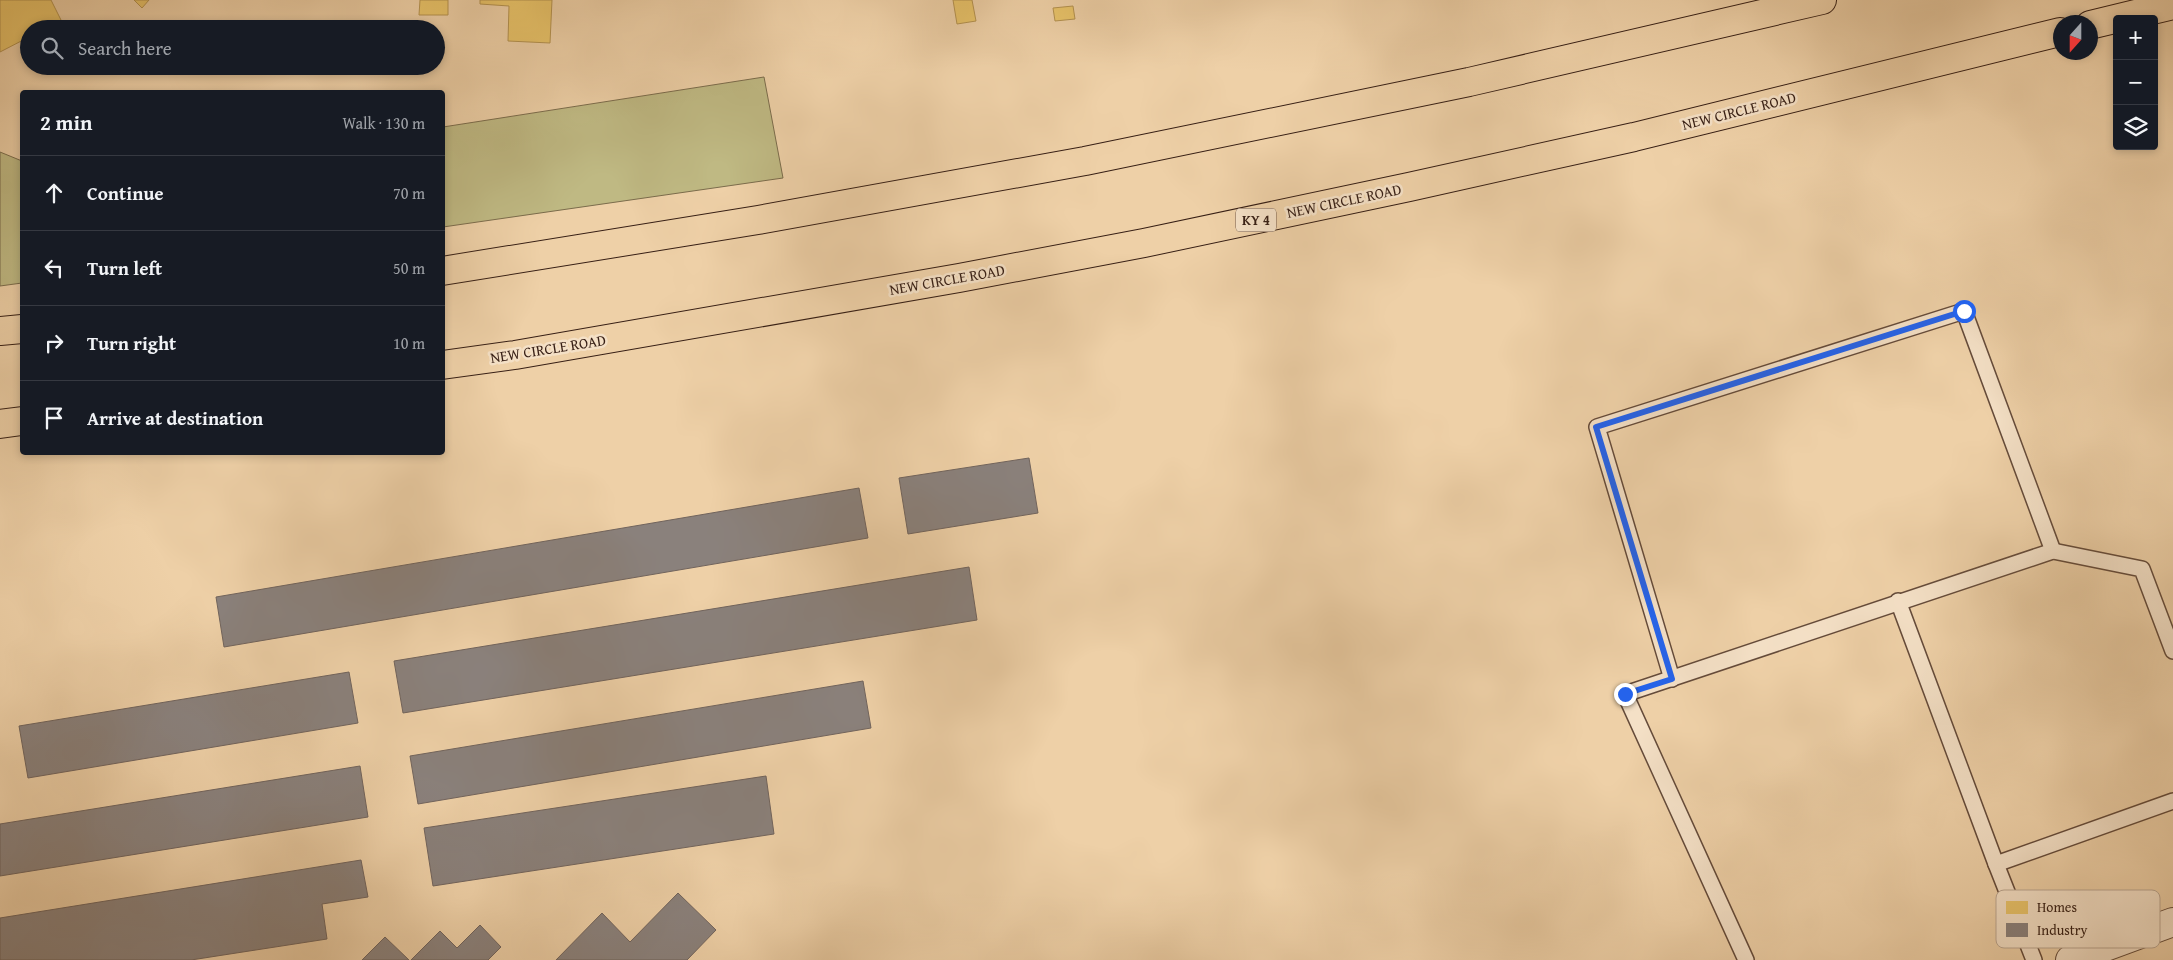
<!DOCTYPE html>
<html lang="en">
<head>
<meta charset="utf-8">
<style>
  :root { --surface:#171b24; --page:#20242c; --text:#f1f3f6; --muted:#9ea1a6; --line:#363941 }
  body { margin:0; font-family:"Gentium Book Plus",serif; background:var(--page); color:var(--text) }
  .controls { position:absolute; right:15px; top:15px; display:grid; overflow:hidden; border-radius:5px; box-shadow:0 2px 8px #0003 }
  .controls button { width:45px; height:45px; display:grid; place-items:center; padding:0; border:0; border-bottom:1px solid var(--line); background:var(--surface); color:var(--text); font:25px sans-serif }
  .compass { position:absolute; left:2053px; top:15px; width:45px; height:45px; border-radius:50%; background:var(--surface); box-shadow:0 2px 8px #0003; rotate:201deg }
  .stop { position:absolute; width:15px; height:15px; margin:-11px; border:4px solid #2563eb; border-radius:50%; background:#fff }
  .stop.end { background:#2563eb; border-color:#fff; box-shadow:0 1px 5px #0008 }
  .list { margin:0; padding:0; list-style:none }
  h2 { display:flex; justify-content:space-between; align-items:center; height:65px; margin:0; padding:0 20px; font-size:21px }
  h2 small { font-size:16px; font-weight:400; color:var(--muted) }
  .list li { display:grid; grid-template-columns:32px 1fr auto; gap:15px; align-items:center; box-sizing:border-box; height:75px; padding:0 20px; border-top:1px solid var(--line) }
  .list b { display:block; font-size:19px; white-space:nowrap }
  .list em { font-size:16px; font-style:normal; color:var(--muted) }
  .icon { flex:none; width:28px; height:28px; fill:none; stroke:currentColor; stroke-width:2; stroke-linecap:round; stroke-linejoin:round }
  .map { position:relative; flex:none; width:2173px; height:960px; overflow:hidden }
  .search { position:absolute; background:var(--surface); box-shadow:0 2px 8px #0003; left:20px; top:20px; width:425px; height:55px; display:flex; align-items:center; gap:12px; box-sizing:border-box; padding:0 18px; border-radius:28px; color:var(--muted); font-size:19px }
  .panel { position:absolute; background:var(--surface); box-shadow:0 2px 8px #0003; left:20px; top:90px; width:425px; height:365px; border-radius:5px }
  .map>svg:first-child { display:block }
</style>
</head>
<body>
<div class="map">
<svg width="2173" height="960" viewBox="0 0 2173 960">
  <rect width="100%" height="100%" fill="#eed0a7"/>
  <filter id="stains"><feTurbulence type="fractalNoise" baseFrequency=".004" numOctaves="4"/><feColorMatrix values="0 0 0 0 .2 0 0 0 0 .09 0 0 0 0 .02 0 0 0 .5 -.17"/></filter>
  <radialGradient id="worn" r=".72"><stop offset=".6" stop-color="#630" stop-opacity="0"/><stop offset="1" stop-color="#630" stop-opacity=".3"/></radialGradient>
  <g fill="#bfb983" stroke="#7b6c4c">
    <polygon points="764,77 783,178 443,227 443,127"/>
    <polygon points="0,152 22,161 22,283 0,286"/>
  </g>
  <g fill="#e9c46a" stroke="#b49250">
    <polygon points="0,0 51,0 61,20 44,29 29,29 29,37 0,52"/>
    <polygon points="134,0 149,0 142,8"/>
    <polygon points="420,0 448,0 448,15 419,15"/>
    <polygon points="480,0 552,0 550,43 508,41 509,6 480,4"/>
    <polygon points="953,0 972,0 976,21 957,24"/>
    <polygon points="1073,6 1075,19 1055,21 1053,8"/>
  </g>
  <g fill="#8a817c" stroke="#71645d">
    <polygon points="1029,458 1038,513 908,534 899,478"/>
    <polygon points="859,488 868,538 224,647 216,597"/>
    <polygon points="969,567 977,620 403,713 394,661"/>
    <polygon points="349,672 358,723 28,778 19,726"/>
    <polygon points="863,681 871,728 418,804 410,756"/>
    <polygon points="360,766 368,817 0,876 0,824"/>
    <polygon points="766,776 774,834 433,886 424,828"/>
    <polygon points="361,860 368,897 322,904 327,939 191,960 0,960 0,918"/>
    <polygon points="678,893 716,930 687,960 556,960 602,913 630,942"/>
    <polygon points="480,925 501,947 488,960 411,960 440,931 457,948"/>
    <polygon points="385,937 409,960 362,960"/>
  </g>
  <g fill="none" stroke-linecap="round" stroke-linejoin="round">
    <defs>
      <g id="lane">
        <polyline points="1898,601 1996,864 2034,960"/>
        <polyline points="1672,679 1597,427 1964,311 2053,551"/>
        <polyline points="1996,864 2173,801"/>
        <polyline points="1746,960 1625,694 2053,551 2142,569 2173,651"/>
      </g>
      <polyline id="street" points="2070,960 2173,922"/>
      <g id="highway">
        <polyline points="2090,25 2173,5"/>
        <polyline points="442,271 758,220 1085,161 1469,82 1822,0"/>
        <polyline points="0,331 22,329"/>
        <polyline points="442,365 515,355 959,278 1144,243 1409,187 1634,137 2060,32"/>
        <polyline points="0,424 22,421"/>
      </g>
    </defs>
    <use href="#lane" stroke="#654b3a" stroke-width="18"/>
    <use href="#street" stroke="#654b3a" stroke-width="30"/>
    <use href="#highway" stroke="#371f15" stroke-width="30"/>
    <use href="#lane" stroke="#f4e0c6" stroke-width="15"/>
    <use href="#street" stroke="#f4e0c6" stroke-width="28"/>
    <use href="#highway" stroke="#eed0a7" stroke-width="28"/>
  </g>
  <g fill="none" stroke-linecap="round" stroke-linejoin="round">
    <polyline stroke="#2563eb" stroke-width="6" points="1625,694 1672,679 1596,427 1964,311"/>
  </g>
  <g text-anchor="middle" stroke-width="5" stroke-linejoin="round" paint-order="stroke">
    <rect fill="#f4e0c6" stroke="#70594a" stroke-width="1" x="1236" y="208.5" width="40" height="23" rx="4"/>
    <g font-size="14" font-weight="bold" fill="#371f15">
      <text x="1256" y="225">KY 4</text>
    </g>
    <g font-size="15" fill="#371f15" stroke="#f4e0c6">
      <text transform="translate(1739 111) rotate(-14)" y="5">NEW CIRCLE ROAD</text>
      <text transform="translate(1344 201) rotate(-12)" y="5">NEW CIRCLE ROAD</text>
      <text transform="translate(947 280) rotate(-10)" y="5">NEW CIRCLE ROAD</text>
      <text transform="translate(548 349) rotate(-9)" y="5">NEW CIRCLE ROAD</text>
    </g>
  </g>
  <rect x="1996" y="890" width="164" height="58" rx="8" fill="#f4e0c6" stroke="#bba691" stroke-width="1"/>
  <rect x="2006" y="901" width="22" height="13" fill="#e9c46a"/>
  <rect x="2006" y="923" width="22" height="14" fill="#8a817c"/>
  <g font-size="14" fill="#371f15">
    <text x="2037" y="912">Homes</text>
    <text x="2037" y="935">Industry</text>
  </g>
  <rect width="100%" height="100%" filter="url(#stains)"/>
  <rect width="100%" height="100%" fill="url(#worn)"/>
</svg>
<div class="controls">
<button>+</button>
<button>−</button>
<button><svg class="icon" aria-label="layers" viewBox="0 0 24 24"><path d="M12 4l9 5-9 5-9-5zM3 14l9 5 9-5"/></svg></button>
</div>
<svg class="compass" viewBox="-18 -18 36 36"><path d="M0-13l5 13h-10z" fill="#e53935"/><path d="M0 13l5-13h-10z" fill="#9ea1a6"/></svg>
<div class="stop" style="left:1964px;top:311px"></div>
<div class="stop end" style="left:1625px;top:694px"></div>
<div class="search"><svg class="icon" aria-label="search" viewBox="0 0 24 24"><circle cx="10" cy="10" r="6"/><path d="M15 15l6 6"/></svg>Search here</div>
<section class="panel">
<h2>2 min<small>Walk · 130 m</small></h2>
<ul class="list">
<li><svg class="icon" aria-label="ahead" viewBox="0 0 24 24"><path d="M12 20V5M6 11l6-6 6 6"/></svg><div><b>Continue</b></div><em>70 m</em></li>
<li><svg class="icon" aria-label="left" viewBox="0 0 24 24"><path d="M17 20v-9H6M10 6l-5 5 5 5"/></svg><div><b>Turn left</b></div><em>50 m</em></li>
<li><svg class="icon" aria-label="right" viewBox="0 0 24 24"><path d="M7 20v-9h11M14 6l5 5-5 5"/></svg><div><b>Turn right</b></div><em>10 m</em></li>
<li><svg class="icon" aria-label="arrive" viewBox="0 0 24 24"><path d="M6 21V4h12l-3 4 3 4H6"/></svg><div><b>Arrive at destination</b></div></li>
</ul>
</section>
</div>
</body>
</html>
